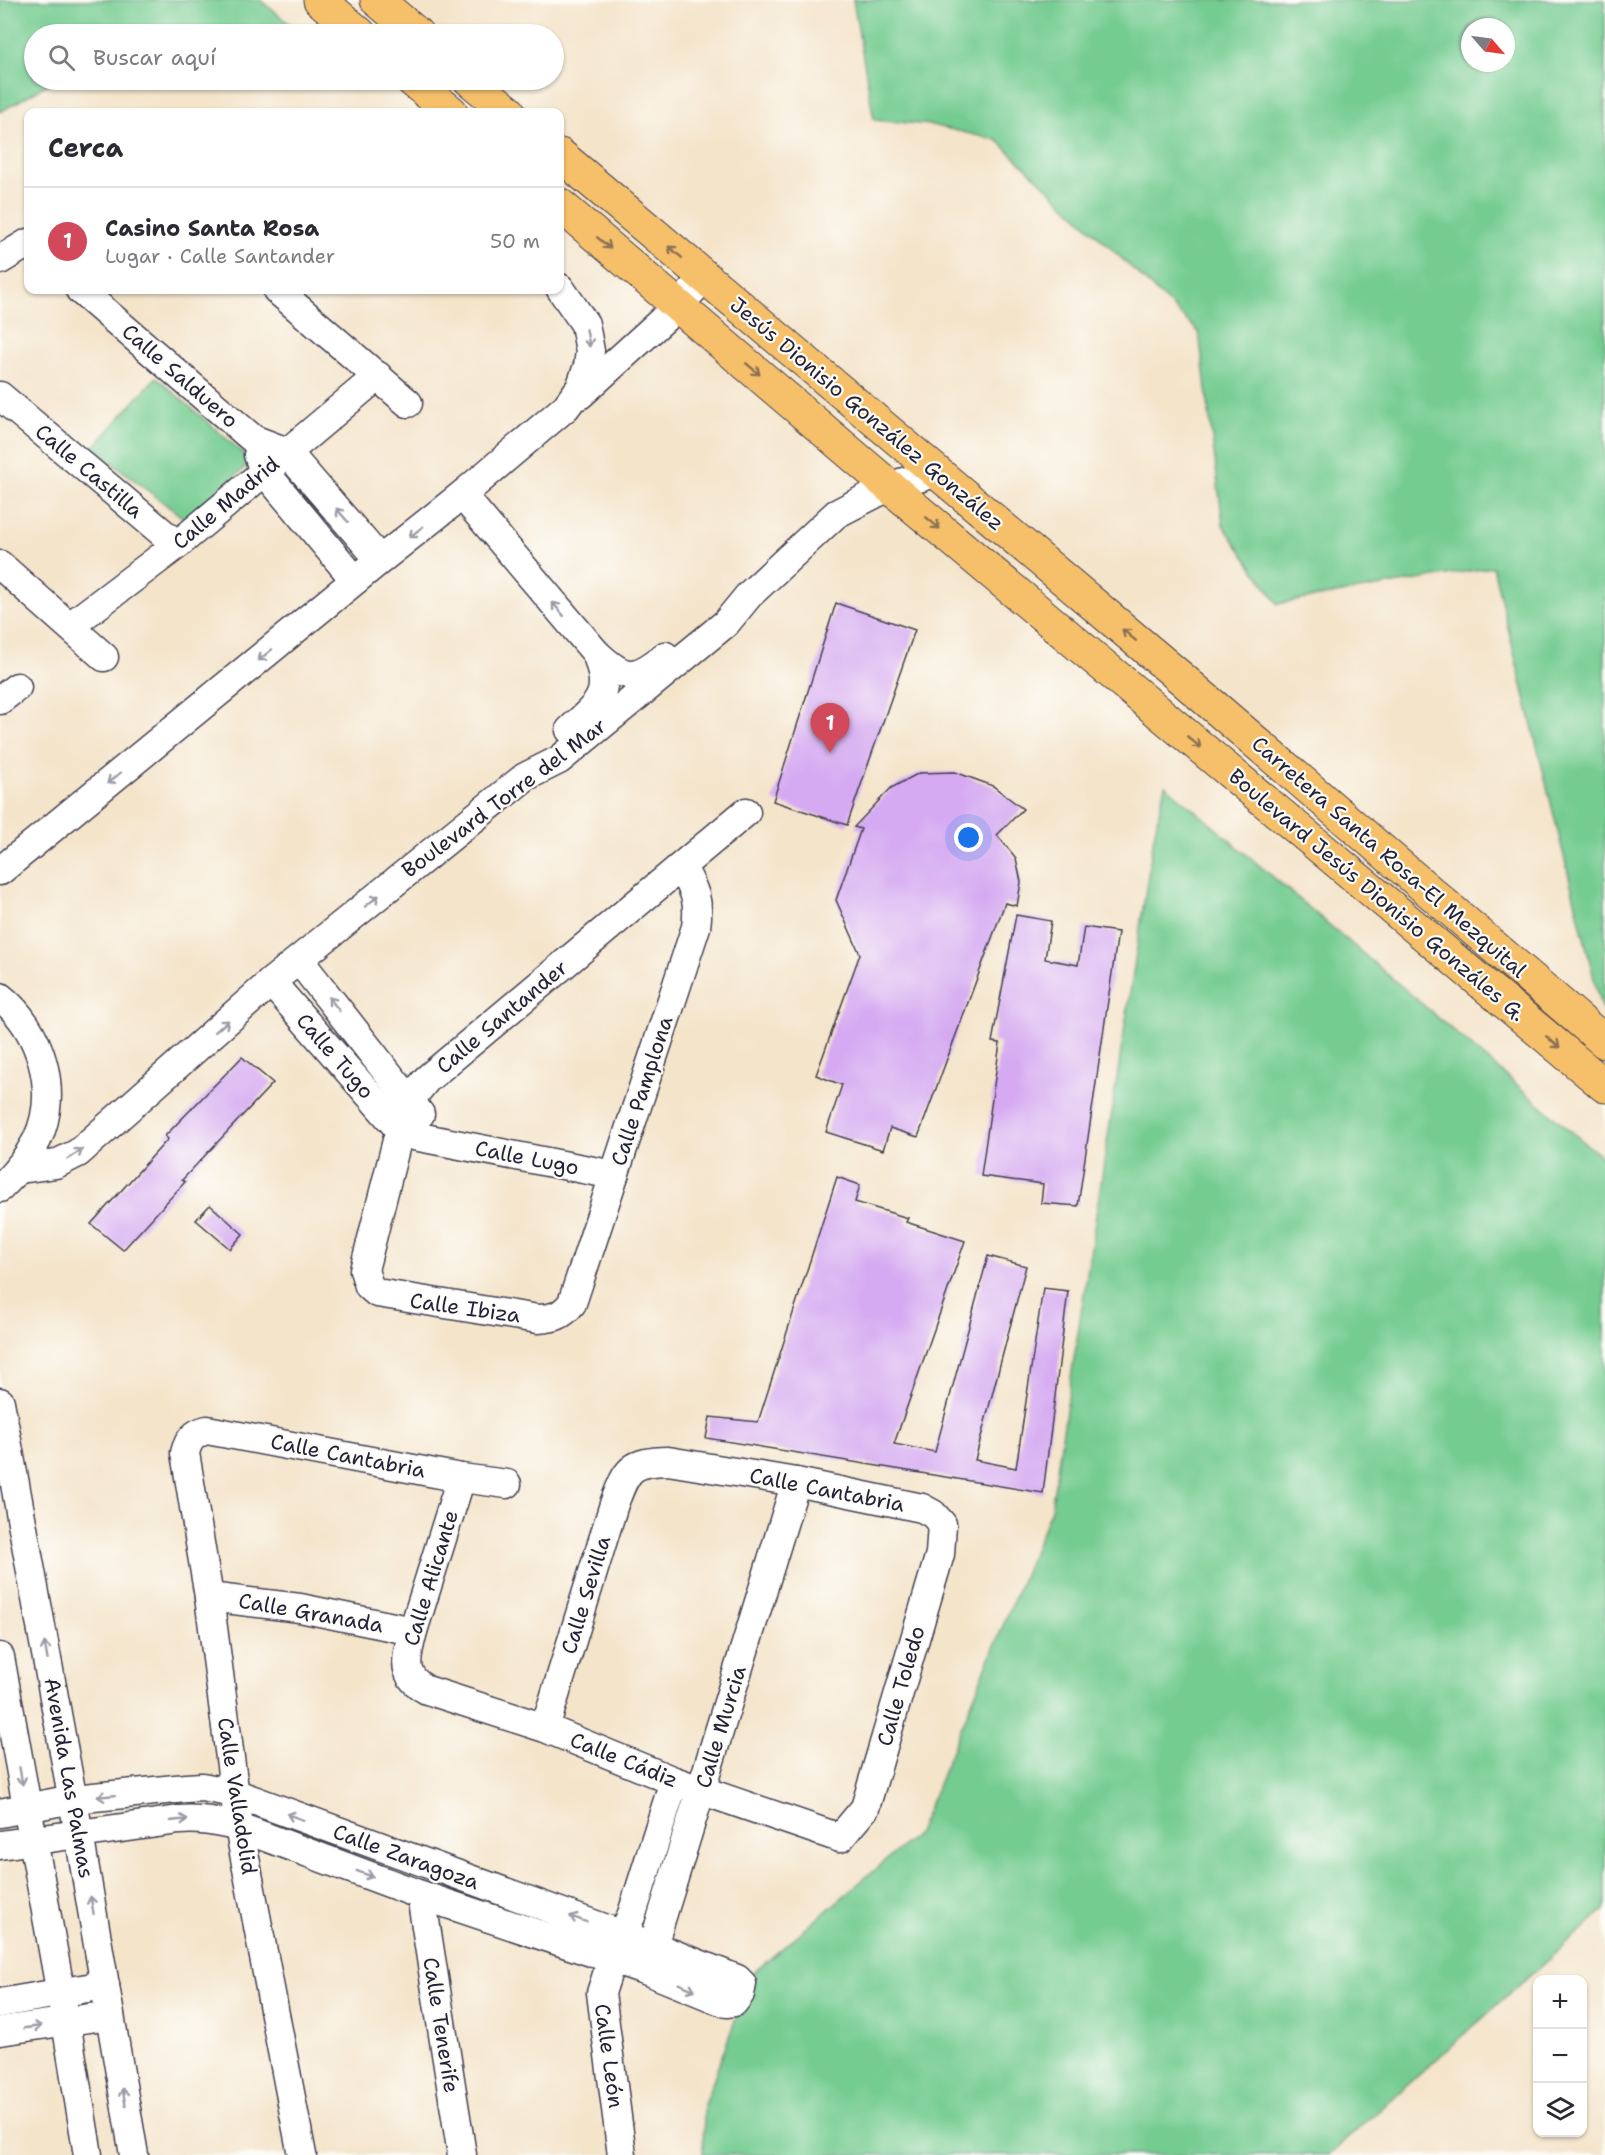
<!DOCTYPE html>
<html lang="es">
<head>
<meta charset="utf-8">
<style>
  :root { --surface:#fff; --page:#f2f2f3; --text:#2b2b33; --muted:#7c7c81; --line:#e1e1e2; --accent:#d1495b }
  body { margin:0; font-family:"Shantell Sans",sans-serif; background:var(--page); color:var(--text) }
  .controls { position:absolute; right:18px; bottom:18px; display:grid; overflow:hidden; border-radius:12px; box-shadow:0 2px 4px #0004 }
  .controls button { width:54px; height:54px; display:grid; place-items:center; padding:0; border:0; border-bottom:2px solid var(--line); background:var(--surface); color:var(--text); font:30px sans-serif }
  .compass { position:absolute; left:1461px; top:18px; width:54px; height:54px; border-radius:50%; background:var(--surface); box-shadow:0 2px 4px #0004; rotate:118deg }
  .you { position:absolute; left:969px; top:838px; width:21px; height:21px; margin:-15px; border:4px solid #fff; border-radius:50%; background:#1a73e8; box-shadow:0 0 0 9px #1a73e833 }
  .badge { display:grid; place-items:center; width:39px; height:39px; border-radius:50%; background:var(--accent); color:#fff; font-size:20px; font-weight:700 }
  .pin { position:absolute; translate:-50% -50px; filter:drop-shadow(0 2px 3px #0008) }
  .pin::after { content:''; position:absolute; top:32px; width:21px; height:18px; background:inherit; clip-path:polygon(0 0,100% 0,50% 100%) }
  .list { margin:0; padding:0; list-style:none }
  h2 { display:flex; justify-content:space-between; align-items:center; height:78px; margin:0; padding:0 24px; font-size:26px }
  h2 small { font-size:20px; font-weight:400; color:var(--muted) }
  .list li { display:grid; grid-template-columns:39px 1fr auto; gap:18px; align-items:center; box-sizing:border-box; height:108px; padding:0 24px; border-top:2px solid var(--line) }
  .list b { display:block; font-size:22px; white-space:nowrap }
  .list p { margin:0; font-size:20px; white-space:nowrap; color:var(--muted) }
  .list em { font-size:20px; font-style:normal; color:var(--muted) }
  .icon { flex:none; width:33px; height:33px; fill:none; stroke:currentColor; stroke-width:2; stroke-linecap:round; stroke-linejoin:round }
  .map { position:relative; flex:none; width:1605px; height:2155px; overflow:hidden }
  .search { position:absolute; background:var(--surface); box-shadow:0 2px 4px #0004; left:24px; top:24px; width:540px; height:66px; display:flex; align-items:center; gap:15px; box-sizing:border-box; padding:0 21px; border-radius:33px; color:var(--muted); font-size:22px }
  .panel { position:absolute; background:var(--surface); box-shadow:0 2px 4px #0004; left:24px; top:108px; width:540px; height:186px; border-radius:12px }
  .map>svg:first-child { display:block }
</style>
</head>
<body>
<div class="map">
<svg width="1605" height="2155" viewBox="0 0 1605 2155">
  <rect width="100%" height="100%" fill="#fdfcf7"/>
  <filter id="ink" filterUnits="userSpaceOnUse"><feTurbulence type="fractalNoise" baseFrequency=".0167" numOctaves="2"/><feDisplacementMap in="SourceGraphic" scale="12" xChannelSelector="R" yChannelSelector="G"/><feConvolveMatrix kernelMatrix="1 2 1 2 8 2 1 2 1" color-interpolation-filters="sRGB"/></filter>
  <filter id="wash" filterUnits="userSpaceOnUse"><feTurbulence type="fractalNoise" baseFrequency=".008" numOctaves="4" result="noise"/><feDisplacementMap in="SourceGraphic" scale="24" xChannelSelector="R" yChannelSelector="G"/><feGaussianBlur stdDeviation="1.35" result="paint"/><feColorMatrix in="noise" values="0 0 0 0 0 0 0 0 0 0 0 0 0 0 0 0 0 1.4 0 .05"/><feComposite in="paint" operator="in"/></filter>
  <g filter="url(#wash)">
    <rect width="100%" height="100%" fill="#f4e4ca"/>
    <g fill="#75cc91" stroke="#4c7766" stroke-width="1.5" fill-rule="evenodd">
      <polygon points="0,0 260,0 302,34 34,34 34,80 55,80 0,112"/>
      <path d="M853,0H1605V1010L1601,1007L1493,567L1278,604L1223,525L1199,332L997,140L932,125L874,120ZM1470,27H1506V63H1470Z"/>
      <polygon points="156,377 252,461 186,520 93,448"/>
      <polygon points="1165,785 1605,1160 1605,1909 1329,2155 703,2155 704,2105 752,1974 918,1833 1051,1509 1154,836"/>
    </g>
    <g id="blocks">
      <g fill="#d5aaf2">
        <polygon points="836,603 915,630 847,825 773,801"/>
        <polygon points="955,772 993,786 1023,809 997,835 1016,858 1021,882 1017,906 1005,903 918,1137 890,1128 883,1150 826,1132 842,1085 816,1075 860,954 836,900 861,829 854,827 891,788 919,773"/>
        <polygon points="1016,915 1051,921 1045,959 1078,965 1084,927 1118,932 1078,1206 1041,1203 1043,1184 981,1176 1000,1043 992,1042"/>
        <polygon points="242,1057 273,1083 182,1180 185,1182 123,1250 91,1224 168,1139 165,1136"/>
        <polygon points="837,1177 860,1185 855,1202 908,1218 906,1222 965,1241 894,1444 935,1452 988,1256 1026,1266 975,1460 1016,1468 1043,1288 1068,1291 1043,1493 706,1438 710,1417 758,1422"/>
        <polygon points="210,1205 243,1234 230,1249 196,1220"/>
      </g>
    </g>
  </g>
  <g filter="url(#ink)">
    <use href="#blocks" fill-opacity="0" stroke="#423f50" stroke-width="1.5"/>
    <g fill="none" stroke-linecap="round" stroke-linejoin="round">
      <defs>
        <g id="minor">
          <polyline points="0,260 28,243"/>
          <polyline points="80,290 253,439 287,452 380,560"/>
          <polyline points="277,290 408,403"/>
          <polyline points="580,395 678,306 705,277"/>
          <polyline points="0,396 177,545"/>
          <polyline points="258,455 264,471 355,580"/>
          <path d="M462,495L596,653C625,680 634,681 665,656"/>
          <polyline points="0,565 104,657"/>
          <polyline points="70,626 177,545 378,376"/>
          <polyline points="0,700 17,687"/>
          <path d="M570,730C600,702 612,695 596,653"/>
          <path d="M682,867C694,890 700,900 696,927L572,1303C562,1316 554,1318 538,1319L377,1293L369,1286L364,1270L404,1113L410,1100L427,1079L746,812"/>
          <polyline points="0,871 380,560 462,495 566,407 580,388 588,366 590,351 585,324 560,288"/>
          <polyline points="299,960 420,1114"/>
          <polyline points="271,982 400,1130 414,1136 614,1175"/>
          <path d="M0,997C41,1029 60,1092 37,1140C27,1159 15,1174 0,1188"/>
          <polyline points="20,1169 56,1164 78,1153 271,982 525,777 559,760 726,623 749,595 836,514 890,486 925,476 933,471"/>
          <polyline points="0,1402 79,1834 134,2155"/>
          <path d="M461,1478L413,1631C407,1657 399,1675 427,1690L545,1728L674,1781L840,1838L865,1808L940,1554L942,1524L933,1514L922,1508L796,1482L668,1461C630,1462 627,1469 614,1504L545,1728"/>
          <polyline points="209,1597 300,1608 413,1631"/>
          <polyline points="0,1657 66,2022 88,2155"/>
          <path d="M0,1813L73,1799L186,1788L202,1787L234,1793L653,1946L737,1979L742,1984L740,1994L734,2002L726,2003L645,1970L421,1895L239,1827C219,1822 200,1818 179,1820L0,1845"/>
          <polyline points="421,1895 462,2155"/>
          <polyline points="647,1965 796,1482"/>
          <polyline points="0,2003 105,1985"/>
          <polyline points="0,2031 110,2015"/>
          <path d="M302,2155L239,1827L209,1597L185,1453C188,1440 194,1433 207,1430L461,1478L507,1484"/>
          <polyline points="622,2155 601,1993 612,1959 632,1914 674,1781"/>
        </g>
        <g id="major">
          <polyline points="320,0 360,34"/>
          <polyline points="377,0 417,34"/>
          <polyline points="412,80 451,112"/>
          <polyline points="470,80 509,112"/>
          <polyline points="560,155 1174,672 1605,1042"/>
          <polyline points="560,205 903,498 1605,1086"/>
        </g>
      </defs>
      <use href="#minor" stroke="#423f50" stroke-width="31"/>
      <use href="#major" stroke="#423f50" stroke-width="35"/>
      <use href="#minor" stroke="#fff" stroke-width="28"/>
      <use href="#major" stroke="#f6c06b" stroke-width="33"/>
    </g>
    <defs><path id="oneway-shaft" d="M-6 0H5M1.5-3L5.5 0L1.5 3" fill="none" stroke-width="1.6" stroke-linecap="round" stroke-linejoin="round" transform="scale(1.5)"/></defs>
    <g stroke="#8c7153">
      <use href="#oneway-shaft" transform="translate(604 243) rotate(40)"/>
      <use href="#oneway-shaft" transform="translate(675 252) rotate(-140)"/>
      <use href="#oneway-shaft" transform="translate(753 369) rotate(40)"/>
      <use href="#oneway-shaft" transform="translate(933 523) rotate(40)"/>
      <use href="#oneway-shaft" transform="translate(1129 635) rotate(-140)"/>
      <use href="#oneway-shaft" transform="translate(1194 742) rotate(40)"/>
      <use href="#oneway-shaft" transform="translate(1553 1042) rotate(40)"/>
    </g>
    <g stroke="#9c9ca7">
      <use href="#oneway-shaft" transform="translate(588 338) rotate(80)"/>
      <use href="#oneway-shaft" transform="translate(342 515) rotate(-131)"/>
      <use href="#oneway-shaft" transform="translate(416 532) rotate(142)"/>
      <use href="#oneway-shaft" transform="translate(558 609) rotate(-130)"/>
      <use href="#oneway-shaft" transform="translate(265 655) rotate(141)"/>
      <use href="#oneway-shaft" transform="translate(114 778) rotate(141)"/>
      <use href="#oneway-shaft" transform="translate(372 901) rotate(-39)"/>
      <use href="#oneway-shaft" transform="translate(334 1004) rotate(-128)"/>
      <use href="#oneway-shaft" transform="translate(222 1026) rotate(-41)"/>
      <use href="#oneway-shaft" transform="translate(75 1154) rotate(-33)"/>
      <use href="#oneway-shaft" transform="translate(46 1651) rotate(-100)"/>
      <use href="#oneway-shaft" transform="translate(21 1776) rotate(80)"/>
      <use href="#oneway-shaft" transform="translate(106 1796) rotate(175)"/>
      <use href="#oneway-shaft" transform="translate(295 1817) rotate(-160)"/>
      <use href="#oneway-shaft" transform="translate(179 1820) rotate(-6)"/>
      <use href="#oneway-shaft" transform="translate(365 1874) rotate(20)"/>
      <use href="#oneway-shaft" transform="translate(92 1905) rotate(-100)"/>
      <use href="#oneway-shaft" transform="translate(578 1919) rotate(-160)"/>
      <use href="#oneway-shaft" transform="translate(687 1987) rotate(22)"/>
      <use href="#oneway-shaft" transform="translate(33 2027) rotate(-8)"/>
      <use href="#oneway-shaft" transform="translate(124 2097) rotate(-100)"/>
    </g>
  </g>
  <g text-anchor="middle" stroke-width="4.5" stroke-linejoin="round" paint-order="stroke">
    <g font-size="21" fill="#22223b" stroke="#fdfcf7">
      <text transform="translate(180 376) rotate(41)" y="7">Calle Salduero</text>
      <text transform="translate(867 414) rotate(40)" y="7">Jesús Dionisio González González</text>
      <text transform="translate(89 471) rotate(40)" y="7">Calle Castilla</text>
      <text transform="translate(226 503) rotate(-40)" y="7">Calle Madrid</text>
      <text transform="translate(504 798) rotate(-37)" y="7">Boulevard Torre del Mar</text>
      <text transform="translate(1389 857) rotate(41)" y="7">Carretera Santa Rosa-El Mezquital</text>
      <text transform="translate(1377 895) rotate(40)" y="7">Boulevard Jesús Dionisio Gonzáles G.</text>
      <text transform="translate(502 1017) rotate(-40)" y="7">Calle Santander</text>
      <text transform="translate(335 1056) rotate(49)" y="7">Calle Tugo</text>
      <text transform="translate(642 1091) rotate(-72)" y="7">Calle Pamplona</text>
      <text transform="translate(527 1158) rotate(11)" y="7">Calle Lugo</text>
      <text transform="translate(465 1308) rotate(8)" y="7">Calle Ibiza</text>
      <text transform="translate(348 1456) rotate(11)" y="7">Calle Cantabria</text>
      <text transform="translate(827 1490) rotate(11)" y="7">Calle Cantabria</text>
      <text transform="translate(431 1578) rotate(-73)" y="7">Calle Alicante</text>
      <text transform="translate(586 1595) rotate(-73)" y="7">Calle Sevilla</text>
      <text transform="translate(311 1613) rotate(10)" y="7">Calle Granada</text>
      <text transform="translate(901 1686) rotate(-74)" y="7">Calle Toledo</text>
      <text transform="translate(721 1727) rotate(-73)" y="7">Calle Murcia</text>
      <text transform="translate(624 1760) rotate(22)" y="7">Calle Cádiz</text>
      <text transform="translate(69 1778) rotate(80)" y="7">Avenida Las Palmas</text>
      <text transform="translate(237 1796) rotate(81)" y="7">Calle Valladolid</text>
      <text transform="translate(406 1857) rotate(20)" y="7">Calle Zaragoza</text>
      <text transform="translate(441 2025) rotate(81)" y="7">Calle Tenerife</text>
      <text transform="translate(609 2056) rotate(82)" y="7">Calle León</text>
    </g>
  </g>
</svg>
<div class="controls">
<button>+</button>
<button>−</button>
<button><svg class="icon" aria-label="layers" viewBox="0 0 24 24"><path d="M12 4l9 5-9 5-9-5zM3 14l9 5 9-5"/></svg></button>
</div>
<svg class="compass" viewBox="-18 -18 36 36"><path d="M0-13l5 13h-10z" fill="#e53935"/><path d="M0 13l5-13h-10z" fill="#7c7c81"/></svg>
<div class="you"></div>
<div class="pin badge" style="left:830px;top:753px">1</div>
<div class="search"><svg class="icon" aria-label="search" viewBox="0 0 24 24"><circle cx="10" cy="10" r="6"/><path d="M15 15l6 6"/></svg>Buscar aquí</div>
<section class="panel">
<h2>Cerca<small></small></h2>
<ul class="list">
<li><span class="badge">1</span><div><b>Casino Santa Rosa</b><p>Lugar · Calle Santander</p></div><em>50 m</em></li>
</ul>
</section>
</div>
</body>
</html>
